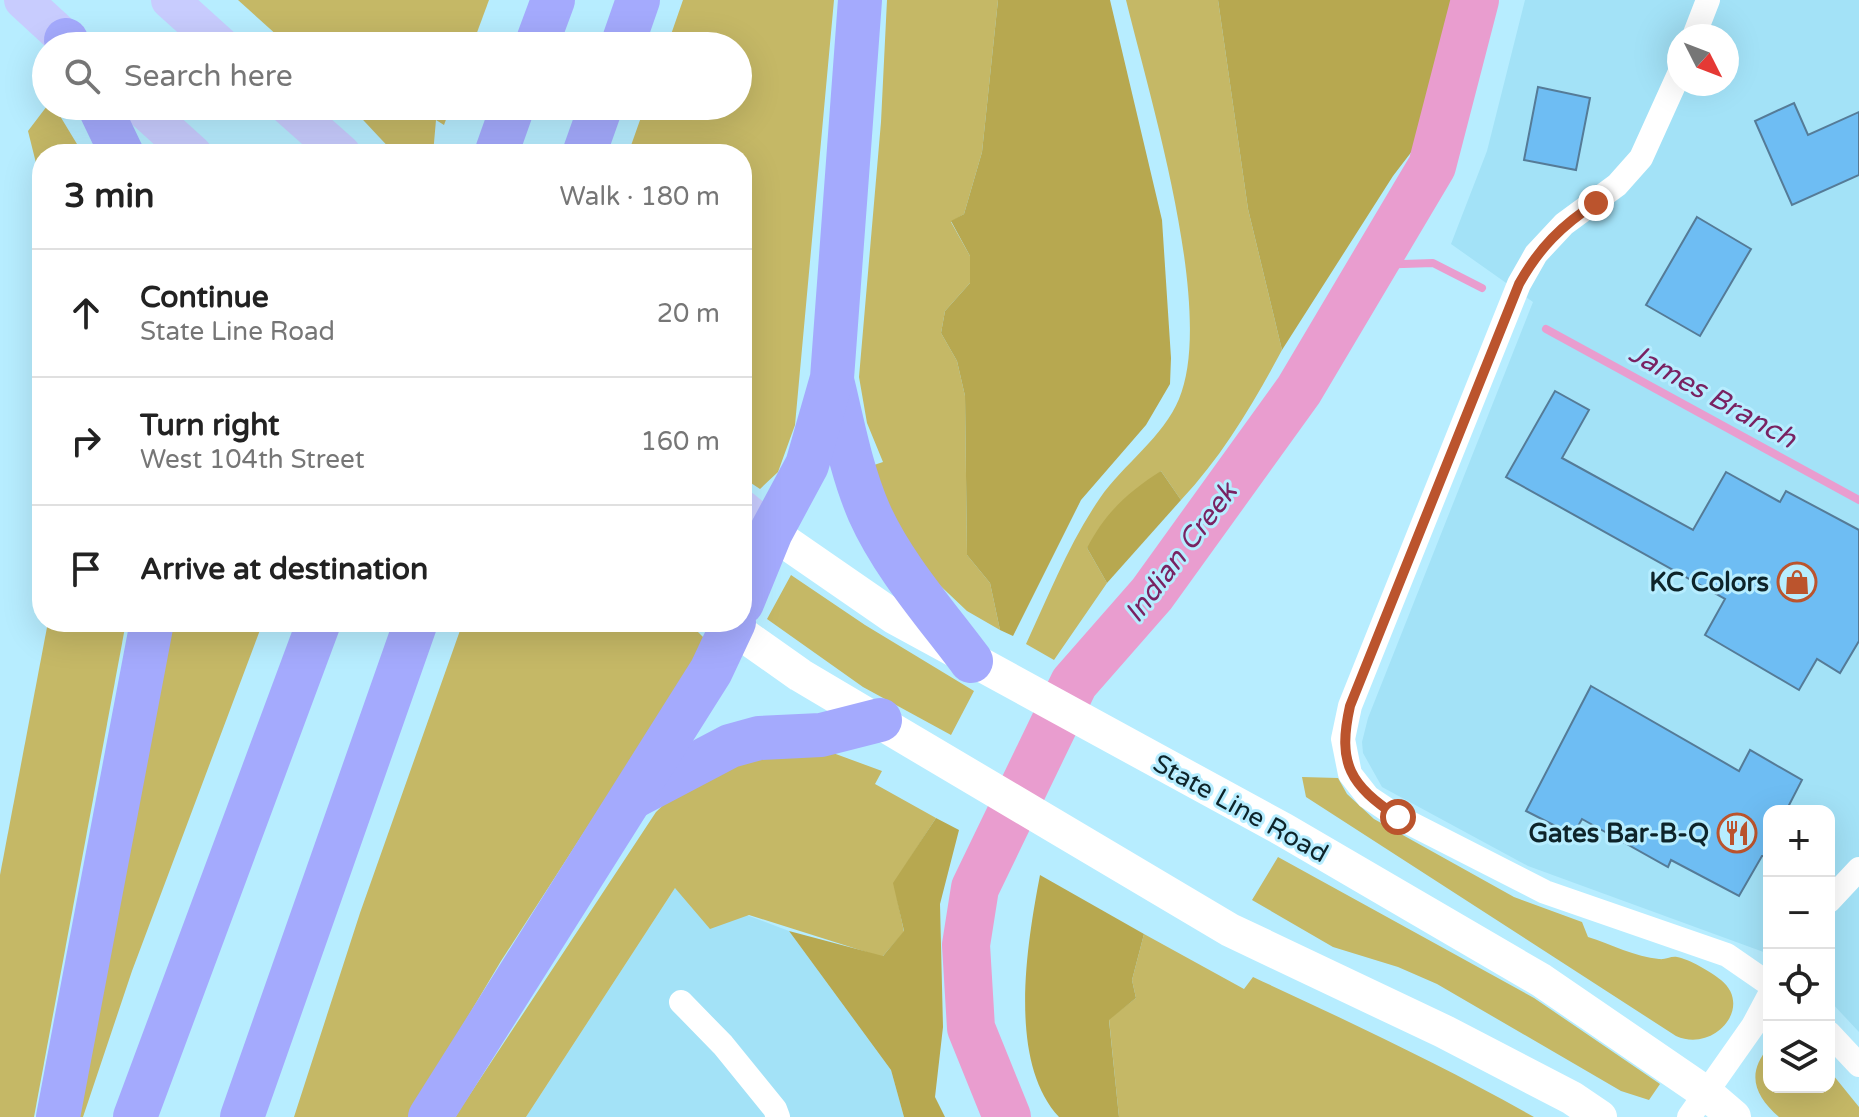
<!DOCTYPE html>
<html lang="en">
<head>
<meta charset="utf-8">
<style>
  :root { --surface:#fff; --page:#f6f6f6; --text:#222; --muted:#767676; --line:#e0e0e0 }
  body { margin:0; font-family:"Varela Round",sans-serif; background:var(--page); color:var(--text) }
  .controls { position:absolute; right:24px; bottom:24px; display:grid; overflow:hidden; border-radius:16px; box-shadow:0 8px 32px #0002 }
  .controls button { width:72px; height:72px; display:grid; place-items:center; padding:0; border:0; border-bottom:2px solid var(--line); background:var(--surface); color:var(--text); font:40px sans-serif }
  .compass { position:absolute; left:1667px; top:24px; width:72px; height:72px; border-radius:50%; background:var(--surface); box-shadow:0 8px 32px #0002; rotate:132deg }
  .stop { position:absolute; width:24px; height:24px; margin:-18px; border:6px solid #bb542d; border-radius:50%; background:#fff }
  .stop.end { background:#bb542d; border-color:#fff; box-shadow:0 2px 8px #0008 }
  .list { margin:0; padding:0; list-style:none }
  h2 { display:flex; justify-content:space-between; align-items:center; height:104px; margin:0; padding:0 32px; font-size:34px }
  h2 small { font-size:26px; font-weight:400; color:var(--muted) }
  .list li { display:grid; grid-template-columns:52px 1fr auto; gap:24px; align-items:center; box-sizing:border-box; height:128px; padding:0 32px; border-top:2px solid var(--line) }
  .list b { display:block; font-size:30px; white-space:nowrap }
  .list p { margin:0; font-size:26px; white-space:nowrap; color:var(--muted) }
  .list em { font-size:26px; font-style:normal; color:var(--muted) }
  .icon { flex:none; width:44px; height:44px; fill:none; stroke:currentColor; stroke-width:2; stroke-linecap:round; stroke-linejoin:round }
  .map { position:relative; flex:none; width:1859px; height:1117px; overflow:hidden }
  .search { position:absolute; background:var(--surface); box-shadow:0 8px 32px #0002; left:32px; top:32px; width:720px; height:88px; display:flex; align-items:center; gap:20px; box-sizing:border-box; padding:0 28px; border-radius:44px; color:var(--muted); font-size:30px }
  .panel { position:absolute; background:var(--surface); box-shadow:0 8px 32px #0002; left:32px; top:144px; width:720px; height:488px; border-radius:32px }
  .map>svg:first-child { display:block }
</style>
</head>
<body>
<div class="map">
<svg width="1859" height="1117" viewBox="0 0 1859 1117">
  <rect width="100%" height="100%" fill="#b7edff"/>
  <g fill="#a3e2f7" fill-rule="evenodd">
    <path d="M1525,0H1859V1032L1829,1000V811H1769V954L1528,866L1382,787L1363,753L1362,742L1368,718L1533,302L1451,244L1487,151ZM1679,36H1727V84H1679Z"/>
    <polygon points="675,888 789,931 891,1070 904,1117 526,1117"/>
  </g>
  <g fill="#c5b866">
    <polygon points="238,0 489,0 472,46 289,46"/>
    <polygon points="683,0 834,0 795,425 778,472 760,489 742,477 742,154 628,154 645,106 738,106 738,46 667,46"/>
    <polygon points="887,0 998,0 982,152 964,214 951,222 970,256 970,283 945,311 941,333 957,361 965,396 967,555 990,583 1000,630 967,611 910,557 871,466 883,462 867,423 859,377 881,122"/>
    <path d="M1126,0H1218L1248,209L1282,350C1253,404 1223,455 1181,500L1161,471L1087,548L1107,583L1054,660L1026,644C1049,595 1069,543 1100,498C1123,465 1164,436 1179,399C1216,311 1149,95 1126,0Z"/>
    <polygon points="47,106 54,106 83,154 42,154 42,187 28,131"/>
    <polygon points="350,106 451,106 444,125 436,120 433,154 395,154"/>
    <polygon points="791,575 865,625 974,691 951,735 863,687 767,619"/>
    <polygon points="48,622 126,622 34,1117 0,1117 0,875"/>
    <polygon points="168,622 263,622 132,971 83,1117 79,1117"/>
    <polygon points="463,622 688,622 704,638 700,652 501,961 408,1117 294,1117 360,913"/>
    <polygon points="833,753 882,771 875,784 936,818 894,883 904,932 882,957 749,915 710,929 675,888 526,1117 455,1117 656,812 691,779 720,762"/>
    <path d="M1302,777L1338,778L1347,794L1374,819L1514,897L1582,922L1588,937C1610,944 1636,957 1659,959C1665,960 1671,956 1677,957C1689,959 1711,972 1721,980C1754,1007 1714,1053 1676,1036L1306,797Z"/>
    <polygon points="1278,857 1534,998 1660,1084 1649,1100 1621,1091 1437,984 1398,967 1333,947 1252,900"/>
    <path d="M1144,934L1244,989L1253,977C1348,1021 1442,1065 1534,1117H1119L1109,1019L1136,998L1132,980Z"/>
    <path d="M1769,1047V1087H1829V1070L1859,1107V1117H1779C1754,1095 1746,1073 1769,1047Z"/>
  </g>
  <g fill="#b7a850">
    <polygon points="998,0 1110,0 1162,220 1171,358 1170,384 1146,425 1081,500 1013,636 1000,630 990,583 967,555 965,396 957,361 941,333 945,311 970,283 970,256 951,221 964,214 982,152"/>
    <polygon points="1218,0 1462,0 1457,37 1432,125 1393,176 1282,350 1248,209"/>
    <path d="M1161,471L1181,500L1107,583L1087,548C1105,513 1128,492 1161,471Z"/>
    <polygon points="936,818 959,830 940,904 943,1027 935,1097 945,1117 904,1117 891,1070 789,931 883,956 904,931 893,883"/>
    <path d="M1040,875L1144,934L1132,980L1136,998L1109,1020L1119,1117H1059C1007,1061 1027,944 1040,875Z"/>
  </g>
  <g fill="none" stroke-linecap="round" stroke-linejoin="round">
    <g stroke="#e99dcf" stroke-width="8">
      <polyline points="1373,265 1433,263 1482,288"/>
      <polyline points="1546,329 1859,500"/>
    </g>
    <polyline stroke="#e99dcf" stroke-width="48" points="1007,1117 971,1028 966,945 975,888 1074,683 1152,594 1299,390 1432,166 1475,0"/>
  </g>
  <g fill="#6ebdf3" stroke="#557b97" stroke-width="2">
    <polygon points="1538,87 1590,98 1576,170 1524,160"/>
    <polygon points="1794,103 1808,135 1859,112 1859,175 1792,205 1755,121"/>
    <polygon points="1697,217 1751,249 1700,336 1646,305"/>
    <polygon points="1555,391 1589,410 1562,458 1693,530 1726,472 1780,502 1786,491 1859,530 1859,641 1840,673 1817,659 1799,690 1705,635 1725,599 1506,477"/>
    <polygon points="1591,686 1739,771 1750,750 1802,780 1786,811 1769,811 1769,856 1762,856 1739,896 1671,860 1668,867 1582,819 1573,835 1526,811"/>
  </g>
  <g fill="none" stroke-linecap="round" stroke-linejoin="round">
    <g stroke="#fff" stroke-width="24">
      <polyline points="1694,36 1708,0"/>
      <polyline points="1679,74 1641,158 1617,185 1564,224 1536,254 1519,284 1350,706 1343,739 1350,774 1368,797 1398,817 1545,892 1727,955 1769,984"/>
      <polyline points="1829,901 1859,869"/>
      <polyline points="681,1002 723,1045 775,1109 778,1117"/>
      <polyline points="1829,1033 1859,1065"/>
      <polyline points="1689,1117 1753,1026 1769,996"/>
    </g>
    <g stroke="#fff" stroke-width="34">
      <polyline points="771,532 894,617 1284,830 1541,980 1706,1093 1734,1117"/>
      <polyline points="732,627 800,675 1230,930 1443,1031 1572,1098 1600,1117"/>
    </g>
    <g stroke="#c8ccfe" stroke-width="38">
      <polyline points="23,0 73,46"/>
      <polyline points="170,0 221,46"/>
      <polyline points="140,106 193,154"/>
      <polyline points="288,106 342,154"/>
      <polyline points="742,509 771,532"/>
    </g>
    <g stroke="#a4aafd" stroke-width="44">
      <polyline points="66,40 69,46"/>
      <polyline points="536,46 553,0"/>
      <polyline points="622,46 638,0"/>
      <polyline points="99,106 122,154"/>
      <polyline points="496,154 513,106"/>
      <polyline points="584,154 601,106"/>
      <path d="M832,380C843,425 851,470 869,512C893,566 936,614 971,661"/>
      <polyline points="742,603 771,532 807,465 832,378 860,0"/>
      <polyline points="635,796 730,746 759,738 821,735 880,720"/>
      <polyline points="58,1117 152,622"/>
      <polyline points="135,1117 319,622"/>
      <polyline points="242,1117 416,622"/>
      <polyline points="430,1117 711,671 734,622"/>
    </g>
  </g>
  <g fill="none" stroke-linecap="round" stroke-linejoin="round">
    <path stroke="#bb542d" stroke-width="10" d="M1398,817C1350,785 1337,764 1350,706L1519,284C1539,248 1562,225 1596,203"/>
  </g>
  <defs>
    <symbol id="shop-ring" viewBox="-11 -11 22 22"><circle r="9.5" fill="#b7edff" stroke="#bb542d" stroke-width="1.5"/><path d="M-5-2.5h2.3a2.7 3.5 0 0 1 5.4 0H5L5.5 6h-11ZM-1.5-2.5h3a1.5 2.3 0 0 0-3 0Z" fill="#bb542d"/></symbol>
    <symbol id="restaurant-ring" viewBox="-11 -11 22 22"><circle r="9.5" fill="#b7edff" stroke="#bb542d" stroke-width="1.5"/><path d="M-5-6h1v4h1v-4h1v4h1v-4h1v5L-1.5 .5V6h-2V.5L-5-1ZM5-6V6H3V1.5H1.5Q1.5-4 5-6Z" fill="#bb542d"/></symbol>
  </defs>
  <g fill-rule="evenodd">
    <use href="#shop-ring" x="1775" y="560" width="44" height="44"/>
    <use href="#restaurant-ring" x="1715" y="811" width="44" height="44"/>
  </g>
  <g text-anchor="middle" stroke-width="6" stroke-linejoin="round" paint-order="stroke">
    <g font-size="26" font-weight="bold" fill="#0e242a" stroke="#b7edff" text-anchor="end">
      <text x="1769" y="591">KC Colors</text>
      <text x="1709" y="842">Gates Bar-B-Q</text>
    </g>
    <g font-size="26" fill="#0e242a" stroke="#b7edff">
      <text transform="translate(1241 808) rotate(29)" y="9">State Line Road</text>
    </g>
    <g font-size="28" font-style="italic" fill="#792262" stroke="#b7edff">
      <text transform="translate(1713 395) rotate(29)" y="10">James Branch</text>
      <text transform="translate(1180 552) rotate(-53)" y="10">Indian Creek</text>
    </g>
  </g>
</svg>
<div class="controls">
<button>+</button>
<button>−</button>
<button><svg class="icon" aria-label="locate" viewBox="0 0 24 24"><circle cx="12" cy="12" r="6"/><path d="M12 2v4M12 18v4M2 12h4M18 12h4"/></svg></button>
<button><svg class="icon" aria-label="layers" viewBox="0 0 24 24"><path d="M12 4l9 5-9 5-9-5zM3 14l9 5 9-5"/></svg></button>
</div>
<svg class="compass" viewBox="-18 -18 36 36"><path d="M0-13l5 13h-10z" fill="#e53935"/><path d="M0 13l5-13h-10z" fill="#767676"/></svg>
<div class="stop" style="left:1398px;top:817px"></div>
<div class="stop end" style="left:1596px;top:203px"></div>
<div class="search"><svg class="icon" aria-label="search" viewBox="0 0 24 24"><circle cx="10" cy="10" r="6"/><path d="M15 15l6 6"/></svg>Search here</div>
<section class="panel">
<h2>3 min<small>Walk · 180 m</small></h2>
<ul class="list">
<li><svg class="icon" aria-label="ahead" viewBox="0 0 24 24"><path d="M12 20V5M6 11l6-6 6 6"/></svg><div><b>Continue</b><p>State Line Road</p></div><em>20 m</em></li>
<li><svg class="icon" aria-label="right" viewBox="0 0 24 24"><path d="M7 20v-9h11M14 6l5 5-5 5"/></svg><div><b>Turn right</b><p>West 104th Street</p></div><em>160 m</em></li>
<li><svg class="icon" aria-label="arrive" viewBox="0 0 24 24"><path d="M6 21V4h12l-3 4 3 4H6"/></svg><div><b>Arrive at destination</b></div></li>
</ul>
</section>
</div>
</body>
</html>
